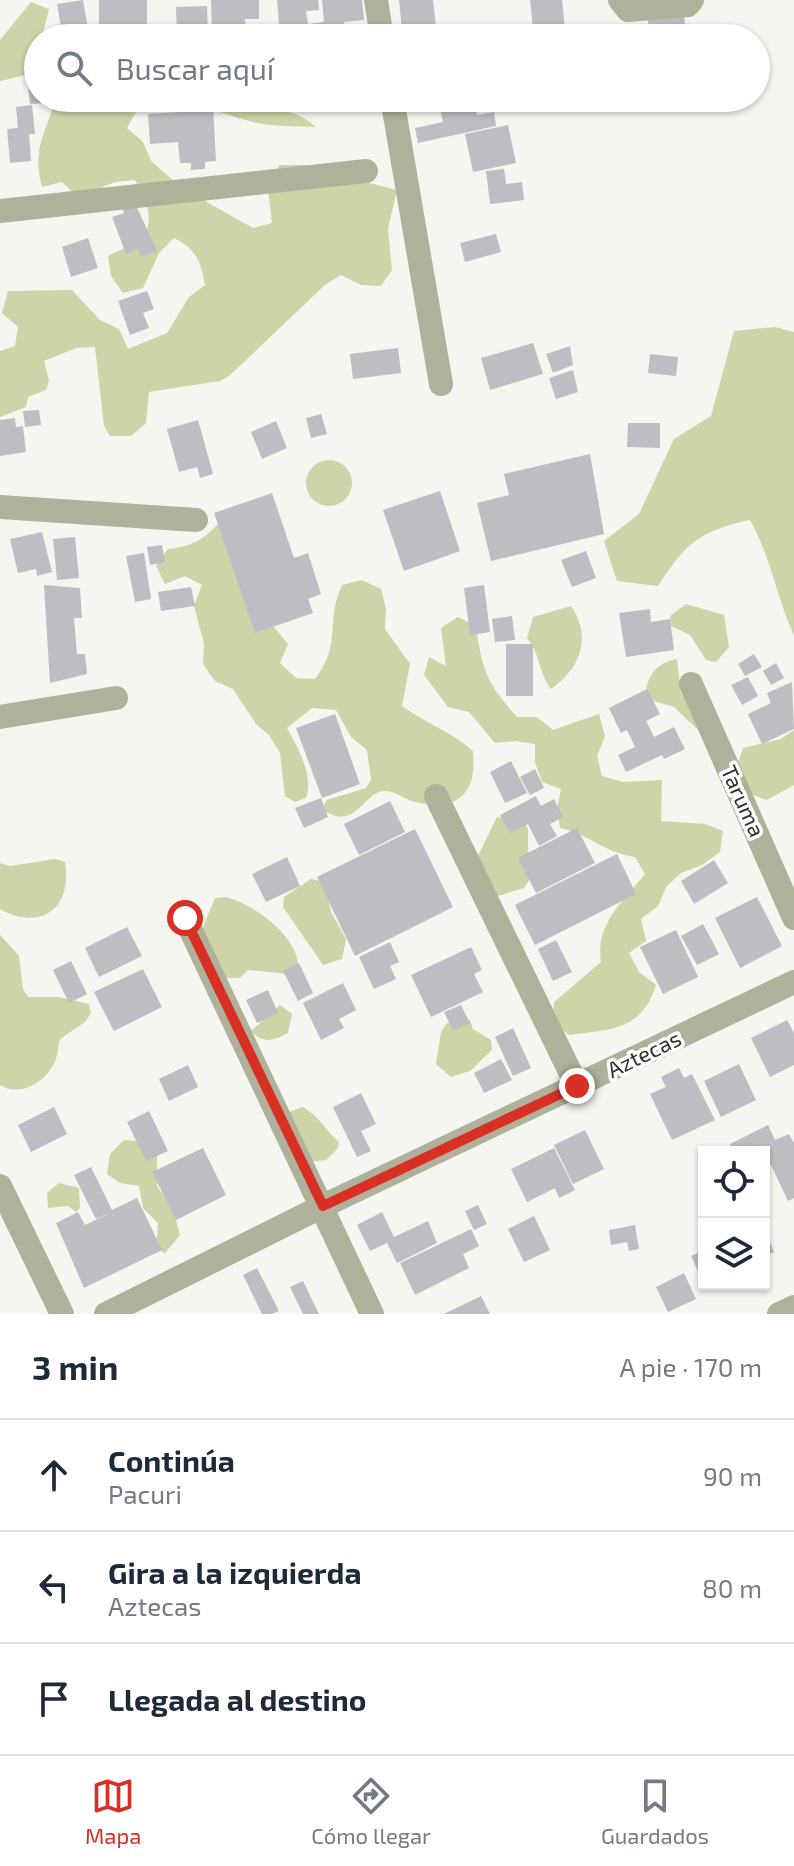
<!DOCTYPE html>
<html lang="es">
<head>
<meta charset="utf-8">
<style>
  :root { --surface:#fff; --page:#f6f6f7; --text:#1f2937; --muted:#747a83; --line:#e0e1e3; --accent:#d93025 }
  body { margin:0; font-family:"Exo 2",sans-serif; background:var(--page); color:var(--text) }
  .controls { position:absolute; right:24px; bottom:24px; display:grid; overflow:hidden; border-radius:0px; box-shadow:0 2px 6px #0004 }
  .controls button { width:72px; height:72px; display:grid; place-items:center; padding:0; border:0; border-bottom:2px solid var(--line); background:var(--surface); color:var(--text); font:40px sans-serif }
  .stop { position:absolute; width:24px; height:24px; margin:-18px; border:6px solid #d93025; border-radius:50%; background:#fff }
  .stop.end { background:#d93025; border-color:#fff; box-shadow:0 2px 8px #0008 }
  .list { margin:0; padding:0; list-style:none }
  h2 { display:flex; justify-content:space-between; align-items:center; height:104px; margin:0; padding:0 32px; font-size:34px }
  h2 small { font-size:26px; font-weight:400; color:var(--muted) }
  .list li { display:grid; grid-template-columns:52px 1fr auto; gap:24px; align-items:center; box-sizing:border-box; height:112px; padding:0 32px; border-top:2px solid var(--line) }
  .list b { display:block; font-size:30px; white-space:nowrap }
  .list p { margin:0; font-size:26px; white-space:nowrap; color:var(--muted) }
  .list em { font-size:26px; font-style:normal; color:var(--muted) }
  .icon { flex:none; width:44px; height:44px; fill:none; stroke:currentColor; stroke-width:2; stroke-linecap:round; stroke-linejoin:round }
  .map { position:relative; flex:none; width:794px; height:1314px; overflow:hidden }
  .search { position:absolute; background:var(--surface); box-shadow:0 2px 6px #0004; left:24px; right:24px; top:24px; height:88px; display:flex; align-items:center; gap:20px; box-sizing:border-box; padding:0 28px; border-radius:44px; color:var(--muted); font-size:30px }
  .sheet { height:440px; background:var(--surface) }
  nav { display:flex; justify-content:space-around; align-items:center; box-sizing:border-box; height:112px; border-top:2px solid var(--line); background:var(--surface); font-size:22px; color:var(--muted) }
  nav a { display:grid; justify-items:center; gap:4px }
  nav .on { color:var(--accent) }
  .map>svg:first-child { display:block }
</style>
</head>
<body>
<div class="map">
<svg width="794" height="1314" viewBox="0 0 794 1314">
  <rect width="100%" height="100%" fill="#f5f6f0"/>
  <g fill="#ced3a8">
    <polygon points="31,2 49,9 42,38 38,38 38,91 30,74 0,81 0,40"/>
    <path d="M44,98H242C272,115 289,103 316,127C296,126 272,127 253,122C196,107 198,95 136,112L127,128L143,142L151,161L182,188L253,228L272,223L267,182L280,165H343L358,180L397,190L388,229L392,270L381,286L361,285L341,275L325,285L229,376L220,381L149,392L146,423L131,436H110L104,426L95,347L76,348L44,361L49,381L46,390L28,397L26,407L0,417V351L15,346L18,327L2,313L8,291L72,290L100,320L119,329L128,349L167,333L189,297L205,285C201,261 196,249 174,238L159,253L143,288L123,293L111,276L108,256L144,239C154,213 147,204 135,180L115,182L78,197L62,182L42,187C33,156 42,137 53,108Z"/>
    <path d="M775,327L794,332V636C777,597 771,558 750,520C699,531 686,543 658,586L617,581L604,541L639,514L674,439L711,416L734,331Z"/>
    <circle cx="329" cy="483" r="23"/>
    <path d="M219,523L261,611L288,644L280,663L296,678L315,679C343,642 324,626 342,585L362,580L381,589L386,609L385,629L410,664L402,706C425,723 452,732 473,751C477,793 459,812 415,802C405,800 396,791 386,791C364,789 356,834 322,809L327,800L366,788L371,780L367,750L351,737L336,710L312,708L287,728C298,747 314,777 306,798L295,802L285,796L280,753L269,735L256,724L233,689L215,681L203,664L204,644L194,606L202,585L185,576L165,584L156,566L168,549C191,547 203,540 219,523Z"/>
    <polygon points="686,604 724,615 729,647 716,662 706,660 690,635 671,626 670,616"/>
    <path d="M571,606C592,637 581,668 551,689C538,671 541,655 527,638L533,617Z"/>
    <path d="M458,617L476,626C482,671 487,683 517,717H537L553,730L599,714L605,736L597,756L602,776L623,782L662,780L661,821L705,824L723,831L720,852L702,865L681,873L666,887L658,906L641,919L646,941L629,953L639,972L656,985C641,1031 612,1029 569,1035L553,1021L554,1002L601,962C595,924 623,902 645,874L635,857C602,852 590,834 560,828L557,809L561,789L542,782L535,762V744L515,741L495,743L469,712L448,707L424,675L429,657L446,666L441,628Z"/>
    <path d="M677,659L681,694C694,705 704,711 697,729L674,707L654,701L646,694C647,675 658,662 677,659Z"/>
    <polygon points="794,730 794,785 767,800 730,787 743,748 781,739"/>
    <polygon points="497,817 521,821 528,828 528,850 535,871 524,888 494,897 472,868"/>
    <path d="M55,859L65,862C73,908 41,932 0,909V863L10,866Z"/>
    <polygon points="311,879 325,882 331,912 346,939 342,959 323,965 283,907 284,897"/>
    <path d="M225,897C253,903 299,937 298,967L290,974L248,970L240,978H219L200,934L215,898Z"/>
    <path d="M0,935L19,956L23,989L28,997H58L89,1004L91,1013L85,1022L60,1039C58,1045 58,1053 56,1059C48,1081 21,1098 0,1085Z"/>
    <path d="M280,1005L292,1014L288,1033C274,1041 263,1044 251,1031Z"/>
    <polygon points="470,1020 473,1029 491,1040 492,1050 470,1071 451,1077 436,1064 441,1032 447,1023"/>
    <path d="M303,1107C319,1116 326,1131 339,1142L338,1148L326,1160L310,1162L289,1112Z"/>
    <polygon points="124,1140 140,1141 157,1153 157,1186 173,1209 180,1235 165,1253 156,1248 158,1223 143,1208 139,1186 120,1183 107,1174 110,1154"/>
    <polygon points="59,1183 79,1188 80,1208 76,1212 68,1206 48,1208 47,1193"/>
  </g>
  <g fill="#bebdc3">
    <polygon points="83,0 89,34 63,38 57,4"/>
    <rect x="99" y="0" width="48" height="38"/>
    <polygon points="211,0 259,0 259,19 245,19 246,35 212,36"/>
    <polygon points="277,0 318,0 319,10 306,11 308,24 324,22 322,0 362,0 364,20 344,22 345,33 280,35"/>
    <polygon points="399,0 433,0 436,27 402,31"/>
    <polygon points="530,0 562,0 566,38 534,38"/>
    <polygon points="647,0 683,0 685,26 707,24 708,38 649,38"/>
    <polygon points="207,6 208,36 177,37 176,7"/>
    <polygon points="38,83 38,98 47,98 47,103 30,104 28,84"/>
    <polygon points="438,98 473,98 477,115 494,112 496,126 418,143 415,128 443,122"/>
    <polygon points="32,105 35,134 29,134 31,161 10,163 7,129 18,128 16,107"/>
    <polygon points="213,106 216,161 205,162 205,169 191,170 191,163 180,163 178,142 150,144 148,114 196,111 196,107"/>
    <polygon points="508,125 516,163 473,172 465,134"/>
    <polygon points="504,169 506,184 522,182 524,200 490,204 486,171"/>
    <polygon points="133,199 157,251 141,257 138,249 126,254 112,217 124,213 121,204"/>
    <polygon points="496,234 501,252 465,262 460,243"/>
    <polygon points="88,238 98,268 71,277 62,247"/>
    <polygon points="147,291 154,309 143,313 149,328 130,335 118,301"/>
    <polygon points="533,343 543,374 490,390 481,358"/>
    <polygon points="570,346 573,365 553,373 546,354"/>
    <polygon points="398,348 401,373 353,379 350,354"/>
    <polygon points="650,354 678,357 676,376 648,373"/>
    <polygon points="573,370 578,392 556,399 549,378"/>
    <polygon points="39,410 41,425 25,427 23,411"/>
    <polygon points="321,414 327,434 311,438 306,418"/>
    <polygon points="15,418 16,427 23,426 26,452 0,456 0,420"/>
    <polygon points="198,420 213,474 200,478 197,467 179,472 167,429"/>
    <polygon points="276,421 287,448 262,459 251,432"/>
    <polygon points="628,423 660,423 660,448 627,447"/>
    <polygon points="590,454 604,534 491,561 477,503 509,495 504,474"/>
    <polygon points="440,491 460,551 404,571 383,510"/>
    <polygon points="272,493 294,558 308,553 321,594 308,599 313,613 255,633 214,513"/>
    <polygon points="42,532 52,572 37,576 36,569 18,573 10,539"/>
    <polygon points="75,537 79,578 57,580 53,539"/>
    <polygon points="162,545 165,562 150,565 147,547"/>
    <polygon points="586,551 596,578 572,587 561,560"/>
    <polygon points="144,553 151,599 135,602 126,556"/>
    <polygon points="44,585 80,588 82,618 74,618 77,654 85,654 87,674 50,683"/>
    <polygon points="484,585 490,632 470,635 464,588"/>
    <polygon points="191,587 195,606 161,611 158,592"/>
    <polygon points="650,609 651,622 670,619 674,650 626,657 619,613"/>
    <polygon points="512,616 515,640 495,642 492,619"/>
    <rect x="506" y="644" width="27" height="52"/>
    <polygon points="754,654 762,667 745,676 738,664"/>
    <polygon points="776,663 784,678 771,685 763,671"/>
    <polygon points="748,677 758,696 742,705 731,685"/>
    <polygon points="792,682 794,729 762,744 748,714 771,703 767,693"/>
    <polygon points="647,689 660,714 646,721 654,737 674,727 685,749 664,759 662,755 626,772 618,755 635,747 627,730 621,733 609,708"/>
    <polygon points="335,714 360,784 322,798 296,728"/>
    <polygon points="511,761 527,793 505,803 490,772"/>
    <polygon points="535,769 544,788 530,795 520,777"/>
    <polygon points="536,796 541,806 554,799 563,817 550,824 557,836 539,846 528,824 510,833 500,815"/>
    <polygon points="321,798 328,817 304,828 295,808"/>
    <polygon points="390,801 405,832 359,855 344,824"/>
    <polygon points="577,828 595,863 536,893 518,858"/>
    <polygon points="415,829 453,907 355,956 317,877"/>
    <polygon points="617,854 636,894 535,945 515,905"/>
    <polygon points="287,857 300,886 266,902 252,874"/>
    <polygon points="714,860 728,883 694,904 681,881"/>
    <polygon points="757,897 782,946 740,968 715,918"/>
    <polygon points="703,924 719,954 697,965 681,936"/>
    <polygon points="127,927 142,956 99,977 85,948"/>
    <polygon points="676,930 698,977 663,994 640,947"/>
    <polygon points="556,940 572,972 553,981 538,949"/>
    <polygon points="390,942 399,962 390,966 396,979 374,989 359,957"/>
    <polygon points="471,947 482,970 474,974 483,992 431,1017 411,975"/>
    <polygon points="71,961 87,994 69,1003 53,970"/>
    <polygon points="299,963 313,993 298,1001 283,971"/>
    <polygon points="143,969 162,1007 114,1031 94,992"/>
    <polygon points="343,983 356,1010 339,1019 344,1028 321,1040 303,1003"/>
    <polygon points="268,990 278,1013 257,1023 246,1000"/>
    <polygon points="461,1005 470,1023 453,1031 444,1012"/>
    <polygon points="787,1020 794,1033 794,1065 770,1077 751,1038"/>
    <polygon points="513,1028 531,1068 513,1076 495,1037"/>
    <polygon points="501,1059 512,1080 484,1093 474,1073"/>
    <polygon points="739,1064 756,1100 721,1117 704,1081"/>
    <polygon points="188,1065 198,1087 169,1101 159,1079"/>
    <polygon points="679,1068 684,1078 692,1074 715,1120 672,1140 650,1094 666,1087 661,1077"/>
    <polygon points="361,1093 376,1124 361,1131 371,1151 357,1157 333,1107"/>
    <polygon points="54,1107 67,1134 31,1152 18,1125"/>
    <polygon points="149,1111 168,1151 146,1161 127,1122"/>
    <polygon points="768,1125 775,1140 789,1134 794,1143 794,1198 788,1201 762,1146 750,1152 733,1152 730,1144"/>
    <polygon points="585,1130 604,1169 573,1184 554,1145"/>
    <polygon points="203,1148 226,1195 176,1220 152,1172"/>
    <polygon points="554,1148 575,1190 559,1198 555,1188 527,1202 511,1169"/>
    <polygon points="91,1167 112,1210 137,1198 162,1250 84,1288 56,1223 78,1212 85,1225 112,1212 96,1219 74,1175"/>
    <polygon points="478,1205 487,1224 474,1230 465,1211"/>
    <polygon points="382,1212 394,1237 428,1221 437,1243 397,1263 387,1243 370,1251 357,1225"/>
    <polygon points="534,1216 550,1250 524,1262 508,1229"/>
    <polygon points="635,1225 639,1249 629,1251 627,1242 611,1245 609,1230"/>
    <polygon points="764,1226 774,1252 764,1257"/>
    <polygon points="471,1229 479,1246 463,1254 469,1268 415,1295 400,1263"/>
    <polygon points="704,1250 704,1284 691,1256"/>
    <polygon points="257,1268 279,1311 272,1314 262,1314 243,1275"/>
    <polygon points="684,1273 696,1299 668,1312 656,1287"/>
    <polygon points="303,1281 319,1314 303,1314 290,1287"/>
    <polygon points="481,1296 490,1314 444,1314"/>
  </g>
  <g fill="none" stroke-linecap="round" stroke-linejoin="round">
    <g stroke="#afb19b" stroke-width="24">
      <polyline points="376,0 382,38"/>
      <polyline points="620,0 628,10 688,5 692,0"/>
      <polyline points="392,98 441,384"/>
      <polyline points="0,211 366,171"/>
      <polyline points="0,507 196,520"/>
      <polyline points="691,684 794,918"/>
      <polyline points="0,717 116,698"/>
      <polyline points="436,796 577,1086"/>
      <polyline points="185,918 372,1314"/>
      <polyline points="0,1186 62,1314"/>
      <polyline points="106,1314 323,1206 794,982"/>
      <polyline points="779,1314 794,1307"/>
    </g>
  </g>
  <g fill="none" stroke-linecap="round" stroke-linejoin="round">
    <polyline stroke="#d93025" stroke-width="10" points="185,918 323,1206 577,1086"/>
  </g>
  <g text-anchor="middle" stroke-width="7" stroke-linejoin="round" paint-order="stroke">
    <g font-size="22" fill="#2f302d" stroke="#fffffe">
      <text transform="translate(743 801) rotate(66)" y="8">Taruma</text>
      <text transform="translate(644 1054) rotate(-26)" y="8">Aztecas</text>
    </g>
  </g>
</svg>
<div class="controls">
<button><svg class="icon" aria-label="locate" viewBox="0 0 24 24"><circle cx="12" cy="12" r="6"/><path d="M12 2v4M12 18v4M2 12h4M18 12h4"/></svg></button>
<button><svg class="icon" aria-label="layers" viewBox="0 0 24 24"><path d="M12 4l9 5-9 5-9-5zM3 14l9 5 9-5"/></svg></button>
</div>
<div class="stop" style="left:185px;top:918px"></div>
<div class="stop end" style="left:577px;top:1086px"></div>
<div class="search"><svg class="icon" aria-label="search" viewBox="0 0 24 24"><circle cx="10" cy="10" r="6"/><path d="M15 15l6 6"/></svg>Buscar aquí</div>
</div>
<section class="sheet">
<h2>3 min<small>A pie · 170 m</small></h2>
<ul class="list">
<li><svg class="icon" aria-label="ahead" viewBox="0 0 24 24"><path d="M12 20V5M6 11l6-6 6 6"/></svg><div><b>Continúa</b><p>Pacuri</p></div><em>90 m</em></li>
<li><svg class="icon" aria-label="left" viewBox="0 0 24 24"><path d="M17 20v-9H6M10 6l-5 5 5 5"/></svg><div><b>Gira a la izquierda</b><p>Aztecas</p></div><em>80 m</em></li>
<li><svg class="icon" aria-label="arrive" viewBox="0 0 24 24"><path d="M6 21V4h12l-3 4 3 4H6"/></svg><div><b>Llegada al destino</b></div></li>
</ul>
</section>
<nav>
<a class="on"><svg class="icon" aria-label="map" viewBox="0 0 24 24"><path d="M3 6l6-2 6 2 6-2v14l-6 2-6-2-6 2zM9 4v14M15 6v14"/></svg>Mapa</a>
<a><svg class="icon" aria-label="directions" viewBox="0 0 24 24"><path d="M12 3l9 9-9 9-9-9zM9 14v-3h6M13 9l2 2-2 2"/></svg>Cómo llegar</a>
<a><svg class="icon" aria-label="saved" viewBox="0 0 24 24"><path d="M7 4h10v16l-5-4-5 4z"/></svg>Guardados</a>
</nav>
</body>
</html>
